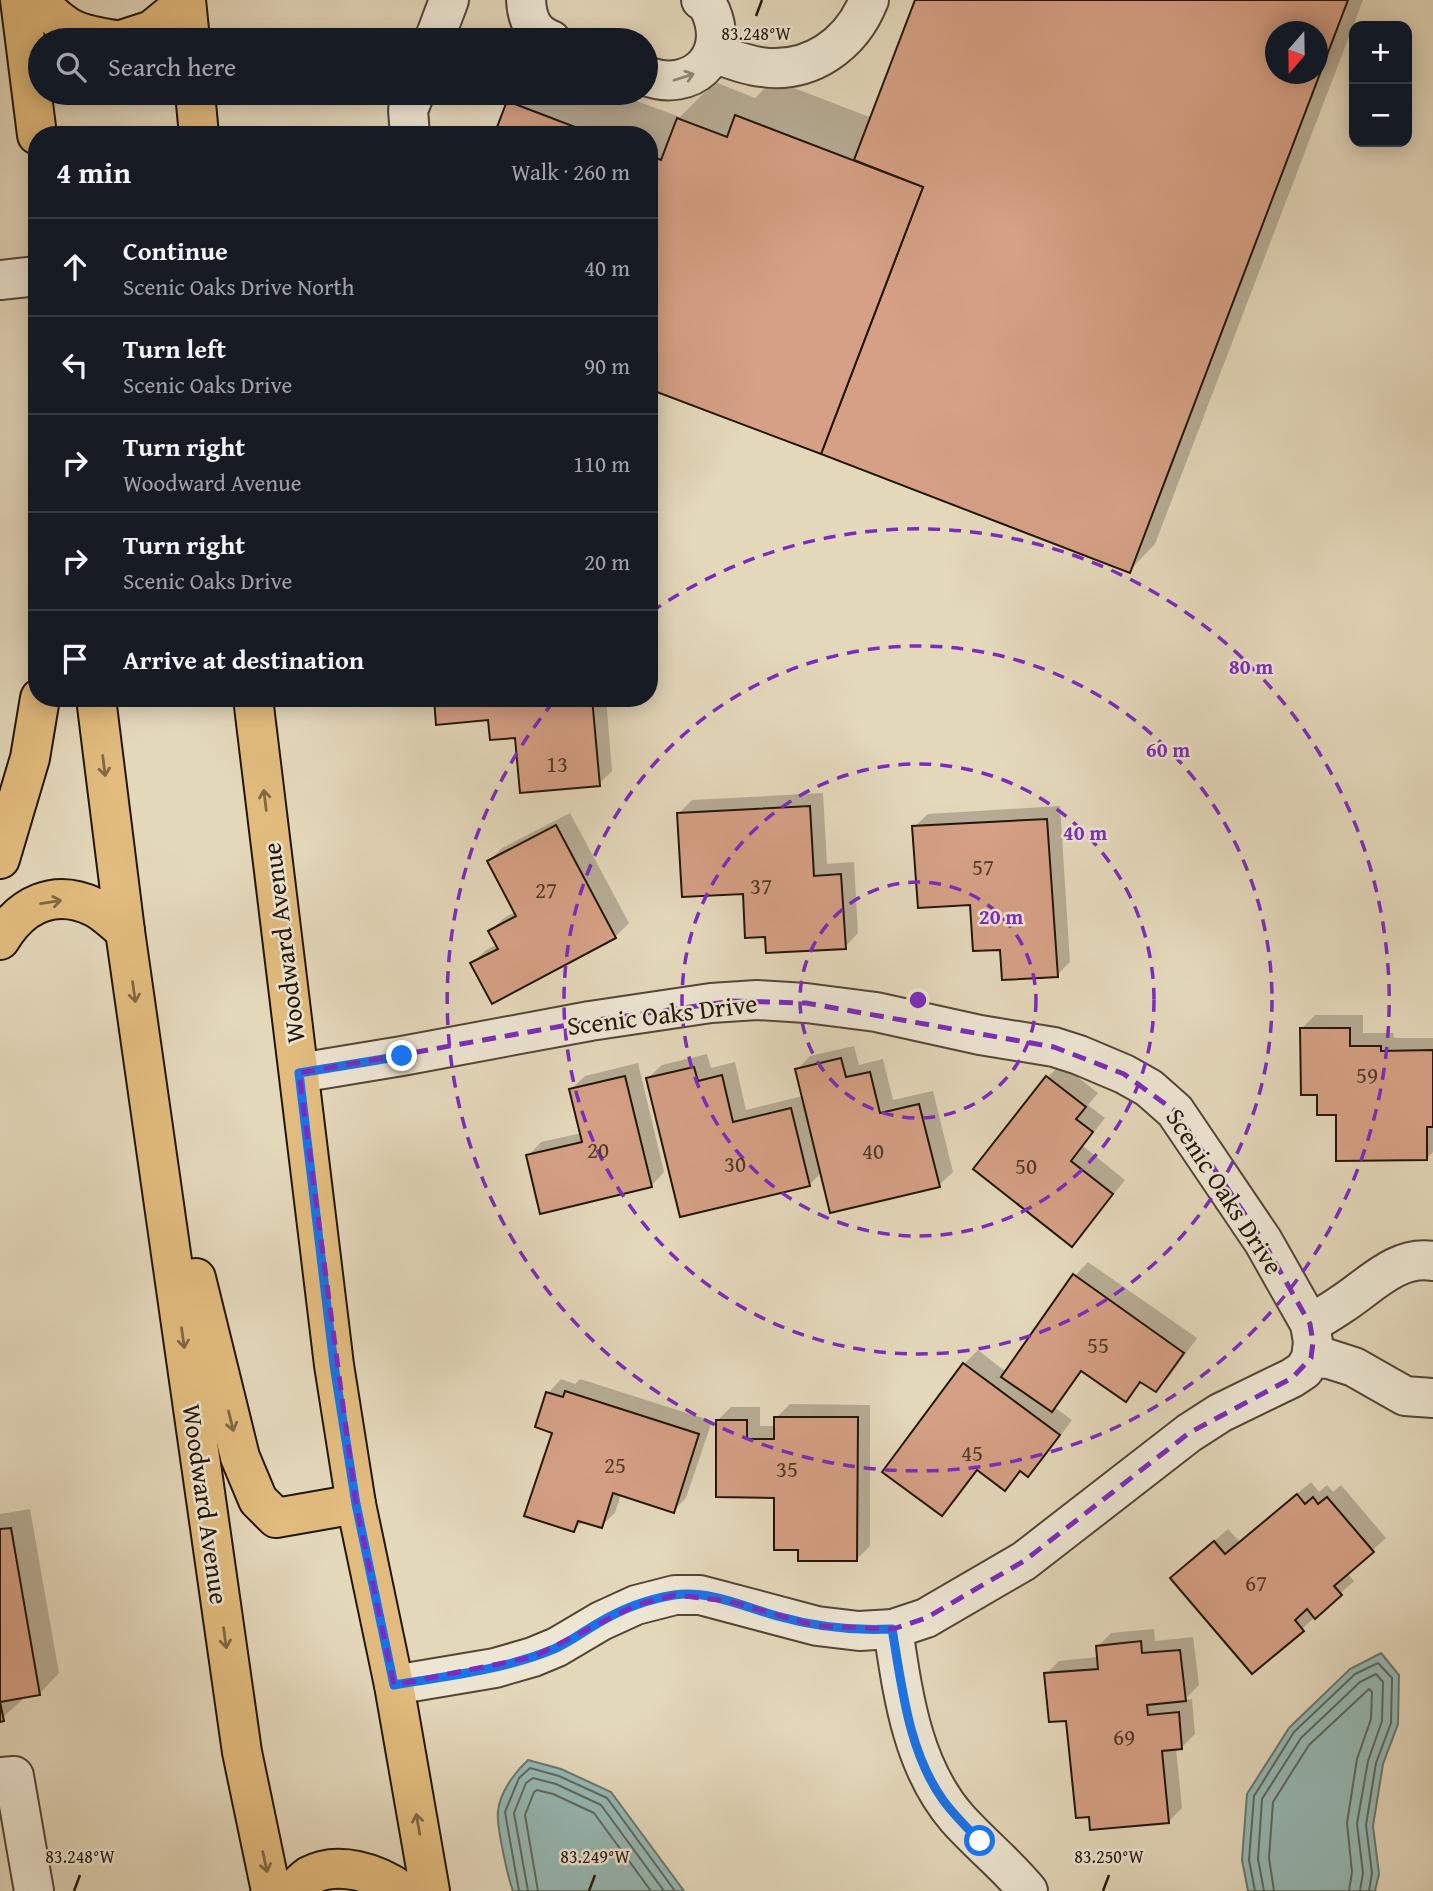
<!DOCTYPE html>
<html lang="en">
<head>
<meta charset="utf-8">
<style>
	:root { --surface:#171b24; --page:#242831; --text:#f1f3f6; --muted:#9ea1a6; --line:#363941 }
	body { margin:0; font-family:"Gentium Book Plus",serif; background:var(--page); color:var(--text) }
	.controls { position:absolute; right:21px; top:21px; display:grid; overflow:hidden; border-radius:14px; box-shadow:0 4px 18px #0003 }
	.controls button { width:63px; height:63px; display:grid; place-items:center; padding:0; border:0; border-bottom:2px solid var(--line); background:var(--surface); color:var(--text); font:35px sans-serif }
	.compass { position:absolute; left:1265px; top:21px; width:63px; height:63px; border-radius:50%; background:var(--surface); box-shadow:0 4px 18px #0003; rotate:200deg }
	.stop { position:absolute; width:21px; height:21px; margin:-16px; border:5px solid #1a73e8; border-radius:50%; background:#fff }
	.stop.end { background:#1a73e8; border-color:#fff; box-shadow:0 2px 7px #0008 }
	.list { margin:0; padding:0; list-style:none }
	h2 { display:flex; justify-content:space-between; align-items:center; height:91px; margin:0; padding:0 28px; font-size:30px }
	h2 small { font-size:23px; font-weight:400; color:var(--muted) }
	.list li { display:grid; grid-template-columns:46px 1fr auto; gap:21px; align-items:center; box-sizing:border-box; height:98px; padding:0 28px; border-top:2px solid var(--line) }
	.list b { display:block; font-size:26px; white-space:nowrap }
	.list p { margin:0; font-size:23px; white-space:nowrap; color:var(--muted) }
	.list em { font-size:23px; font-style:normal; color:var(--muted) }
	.icon { flex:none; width:38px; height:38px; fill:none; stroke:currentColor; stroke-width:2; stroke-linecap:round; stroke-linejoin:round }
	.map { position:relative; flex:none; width:1433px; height:1891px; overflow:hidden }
	.search { position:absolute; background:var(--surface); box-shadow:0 4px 18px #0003; left:28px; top:28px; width:630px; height:77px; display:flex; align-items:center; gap:18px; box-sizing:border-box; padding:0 24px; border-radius:38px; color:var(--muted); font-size:26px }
	.panel { position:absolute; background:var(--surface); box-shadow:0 4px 18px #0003; left:28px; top:126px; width:630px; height:581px; border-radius:28px }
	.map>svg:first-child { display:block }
</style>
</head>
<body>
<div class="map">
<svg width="1433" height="1891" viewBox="0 0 1433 1891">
	<rect width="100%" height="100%" fill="#e4d8bb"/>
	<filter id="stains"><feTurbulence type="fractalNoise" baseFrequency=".00286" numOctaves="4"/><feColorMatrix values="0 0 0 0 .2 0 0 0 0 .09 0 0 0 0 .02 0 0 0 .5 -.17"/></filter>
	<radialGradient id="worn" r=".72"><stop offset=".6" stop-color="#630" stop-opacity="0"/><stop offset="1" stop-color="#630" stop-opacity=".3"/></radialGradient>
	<g fill="#96b9b5" stroke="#687870" stroke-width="2">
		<polygon points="1381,1653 1399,1675 1398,1724 1383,1764 1373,1826 1379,1874 1375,1891 1248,1891 1242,1860 1247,1794 1289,1728 1350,1669"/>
		<path d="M528 1760 561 1769 611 1792 684 1891H513C508 1878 496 1824 498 1811 500 1792 515 1772 528 1760Z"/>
	</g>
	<g fill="#0003" fill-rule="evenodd">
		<path d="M917 0H1363L1155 544 1129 571 649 387V135H496L508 102 517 93H615L680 117 715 82 755 98 773 80 872 118ZM1276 32H1318V74H1276Z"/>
		<polygon points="436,698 606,698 612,771 599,784 490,718"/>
		<polygon points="823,793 827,864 854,862 858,933 845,947 766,935 744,892 678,814 692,800"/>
		<polygon points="1060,806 1070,962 1057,975 1002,948 972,903 914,827 928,814"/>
		<polygon points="570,813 629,923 615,937 472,963 486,950 498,944 490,931 504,918 515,912 489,861 502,848"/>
		<polygon points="1315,1015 1363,1015 1363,1033 1393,1033 1394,1038 1433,1038 1433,1152 1427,1158 1338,1113 1319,1093 1302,1028"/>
		<polygon points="854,1046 859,1065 883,1059 893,1100 933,1091 953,1172 939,1185 822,1172 809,1185 648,1078 662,1065 707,1054 711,1068 735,1062 746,1110 803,1096 797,1070 810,1056"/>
		<polygon points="638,1063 664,1172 651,1186 528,1156 541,1142 582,1133 571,1089 585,1076"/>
		<polygon points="1061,1064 1098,1093 1088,1105 1105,1118 1083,1146 1125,1180 1072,1245 975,1169 1048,1077"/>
		<polygon points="1088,1262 1197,1338 1169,1377 1156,1390 1143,1381 1126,1400 1083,1370 1054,1407 1072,1420 1041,1462 1028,1475 1022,1470 1005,1488 979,1469 955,1501 941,1514 884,1472 964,1364 978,1350 1006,1372 1075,1276"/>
		<polygon points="561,1379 575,1384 580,1379 712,1421 686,1498 673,1511 621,1494 615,1513 601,1526 583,1521 574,1530 548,1393"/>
		<polygon points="790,1404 870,1405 870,1546 857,1559 800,1548 776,1496 718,1420 731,1407 760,1407 760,1426 776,1426 776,1418"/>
		<polygon points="1311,1482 1319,1492 1327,1485 1333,1492 1341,1485 1386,1538 1347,1573 1354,1581 1302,1629 1172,1578 1228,1529 1240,1542"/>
		<polygon points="30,1509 59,1673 39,1694 22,1697 23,1699 0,1720 0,1514"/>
		<polygon points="1154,1629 1155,1641 1193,1637 1199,1685 1184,1700 1192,1699 1195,1734 1181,1748 1176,1748 1182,1808 1169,1821 1068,1719 1046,1674 1059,1661 1098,1657 1097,1647 1111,1633"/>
	</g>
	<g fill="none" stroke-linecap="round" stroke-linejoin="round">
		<g stroke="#5c685f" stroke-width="2">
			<polyline points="519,1891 505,1812 519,1778 530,1768 559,1776 607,1798 675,1891"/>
			<polyline points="528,1891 514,1813 526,1783 533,1778 556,1784 601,1805 664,1891"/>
			<polyline points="538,1891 525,1815 534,1792 537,1790 553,1794 594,1813 651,1891"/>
			<polyline points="1255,1891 1249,1860 1254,1796 1294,1732 1355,1674 1378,1663 1392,1678 1391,1723 1376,1763 1366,1825 1372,1873 1369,1891"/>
			<polyline points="1264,1891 1258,1859 1262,1799 1301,1738 1360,1682 1376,1674 1383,1682 1382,1721 1368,1761 1357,1824 1363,1873 1360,1891"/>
			<polyline points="1274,1891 1269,1858 1273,1802 1309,1745 1369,1689 1372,1692 1371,1719 1357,1759 1347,1823 1352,1872 1349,1891"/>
		</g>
	</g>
	<g fill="#d5a085" stroke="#231609" stroke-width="2" fill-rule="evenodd">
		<path d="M915 0H1348L1130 573 821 454 923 187 854 160ZM1276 32H1318V74H1276Z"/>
		<polygon points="507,101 596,135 494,135"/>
		<polygon points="735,115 923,187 821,454 649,389 649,155 661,160 677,118 727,137"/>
		<polygon points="434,698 592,698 600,786 520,793 515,738 490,740 488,720 436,725"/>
		<polygon points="810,806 814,876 841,874 846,949 766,953 765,937 745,938 743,894 682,897 677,813"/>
		<polygon points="1047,819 1058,977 1002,980 1000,950 973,951 970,905 918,908 912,826"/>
		<polygon points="556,825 616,938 492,1004 470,963 498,949 488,931 516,916 487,861"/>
		<polygon points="1300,1028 1350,1028 1350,1046 1381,1046 1381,1051 1433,1050 1433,1127 1427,1127 1427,1160 1336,1161 1336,1115 1317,1115 1317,1095 1301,1095"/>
		<polygon points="841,1058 846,1077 870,1072 880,1113 919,1104 940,1187 830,1213 795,1069"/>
		<polygon points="694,1067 698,1081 722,1075 733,1122 791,1108 810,1186 680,1217 646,1078"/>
		<polygon points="625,1076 652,1187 540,1214 526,1155 582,1142 569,1089"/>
		<polygon points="1046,1076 1086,1107 1076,1119 1093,1132 1071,1161 1113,1194 1072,1247 973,1169"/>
		<polygon points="1073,1274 1184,1353 1156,1392 1140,1382 1126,1402 1081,1371 1052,1412 1001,1377"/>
		<polygon points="963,1363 1060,1435 1028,1477 1020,1471 1005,1491 977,1470 942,1516 882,1472"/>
		<polygon points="565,1391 699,1434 674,1513 613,1493 602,1528 578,1521 574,1532 524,1516 552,1433 535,1427 546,1392 563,1397"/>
		<polygon points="774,1417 858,1417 857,1561 798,1561 798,1550 774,1550 774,1498 716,1497 716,1420 747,1420 747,1439 774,1439"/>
		<polygon points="1297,1494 1305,1504 1313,1497 1318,1504 1327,1497 1374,1552 1334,1586 1342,1595 1315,1619 1307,1609 1295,1620 1304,1631 1252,1674 1170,1578 1214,1541 1225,1554"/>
		<polygon points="11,1528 40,1695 0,1702 4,1721 0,1722 0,1529"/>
		<polygon points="1141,1641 1142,1653 1180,1650 1186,1701 1147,1705 1148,1715 1179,1712 1182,1749 1162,1751 1169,1823 1090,1830 1089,1817 1076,1818 1066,1721 1049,1722 1044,1673 1098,1669 1096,1646"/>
	</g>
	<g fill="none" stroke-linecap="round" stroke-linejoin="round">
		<defs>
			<g id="minor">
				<path d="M526 0C527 18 532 33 551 40"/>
				<polyline points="434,40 449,0"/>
				<path d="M713 53C728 58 745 65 761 67 810 74 851 45 869 0"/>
				<path d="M646 76C691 93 730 58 711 12 708 6 707 3 701 0"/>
				<polyline points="410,135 408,110 415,93"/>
				<polyline points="0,280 37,276"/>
				<polyline points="299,1073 402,1056 590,1021 711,1003 757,1000 806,1003 876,1012 980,1035 1054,1047 1079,1055 1124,1074 1149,1088 1175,1111 1263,1241 1310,1324 1313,1342 1311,1358 1304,1370 1292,1378 1220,1413 1189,1433 1024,1561 926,1618 893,1629 859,1631 817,1626 700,1595 675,1595 636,1605 601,1621 557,1647 533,1657 495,1668 394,1685"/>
				<path d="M1310 1324C1320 1318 1332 1311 1342 1304 1370 1286 1397 1255 1433 1261"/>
				<polyline points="1311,1358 1329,1359 1354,1367 1405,1396 1433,1398"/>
				<path d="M893 1629C903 1695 912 1766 957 1818 980 1844 1007 1865 1028 1891"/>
				<polyline points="0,1777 14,1776 34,1891"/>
			</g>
			<g id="major">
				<polyline points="20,0 37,135"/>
				<path d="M37 0C66 30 75 34 116 40"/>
				<polyline points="186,0 190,40"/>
				<polyline points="121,40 152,30 186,2"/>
				<polyline points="195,93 199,135"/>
				<polyline points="96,698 125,931 242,1752 271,1891"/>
				<polyline points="253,698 334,1365 356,1504 394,1685 430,1891"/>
				<polyline points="0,859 30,758 40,698"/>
				<path d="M0 940C21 905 54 888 94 907 105 912 115 923 125 931"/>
				<polyline points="196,1278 240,1457 258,1500 276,1518 356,1504"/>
				<path d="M293 1891C298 1886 303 1880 309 1876 338 1860 377 1873 402 1891"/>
			</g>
		</defs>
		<use href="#minor" stroke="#534636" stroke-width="42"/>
		<use href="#major" stroke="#231609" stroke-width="42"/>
		<use href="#minor" stroke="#ede6d3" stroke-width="38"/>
		<use href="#major" stroke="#e2bc7e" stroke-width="38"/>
	</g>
	<defs><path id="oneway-shaft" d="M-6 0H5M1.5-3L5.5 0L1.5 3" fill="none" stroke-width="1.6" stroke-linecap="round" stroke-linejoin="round" transform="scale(1.75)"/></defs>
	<use stroke="#928878" href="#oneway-shaft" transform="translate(684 77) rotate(-18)"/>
	<g stroke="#826944">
		<use href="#oneway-shaft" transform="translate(104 766) rotate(83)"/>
		<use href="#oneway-shaft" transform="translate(265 800) rotate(-97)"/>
		<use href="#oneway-shaft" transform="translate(51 902) rotate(-9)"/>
		<use href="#oneway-shaft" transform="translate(134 992) rotate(82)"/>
		<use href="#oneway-shaft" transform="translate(183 1338) rotate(82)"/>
		<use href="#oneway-shaft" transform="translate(231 1421) rotate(76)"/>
		<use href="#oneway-shaft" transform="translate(225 1638) rotate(82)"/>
		<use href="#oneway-shaft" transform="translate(418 1824) rotate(-100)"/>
		<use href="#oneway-shaft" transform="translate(265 1862) rotate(78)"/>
	</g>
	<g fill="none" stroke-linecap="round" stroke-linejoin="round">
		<path stroke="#1a73e8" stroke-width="9" d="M402 1056 299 1073 334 1365 356 1504 394 1685C448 1676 503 1670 554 1649 570 1642 584 1631 600 1622 622 1609 649 1599 674 1595 709 1590 745 1607 777 1616 816 1627 853 1631 892 1629 902 1686 908 1751 943 1800 954 1815 967 1828 980 1841"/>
	</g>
	<path fill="none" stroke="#7b2cbf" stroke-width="5" stroke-dasharray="14 9" stroke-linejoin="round" d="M733 1001 806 1003 1054 1047 1124 1074 1175 1111 1263 1241 1310 1324 1313 1342 1311 1358 1292 1378 1189 1433 1024 1561 926 1618 893 1629 817 1626 728 1601 675 1595 636 1605 533 1657 394 1685 356 1504 299 1073 590 1021Z"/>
	<path fill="none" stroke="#231609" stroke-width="2.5" d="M756 16 762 0M74 1891 80 1875M589 1891 595 1875M1103 1891 1109 1875"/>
	<g fill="none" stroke="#7b2cbf" stroke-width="3.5" stroke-dasharray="12 9">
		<circle cx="918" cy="1000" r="118"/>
		<circle cx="918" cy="1000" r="236"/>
		<circle cx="918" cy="1000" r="354"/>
		<path d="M651 612A471 471 0 1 1 555 700"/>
	</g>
	<g text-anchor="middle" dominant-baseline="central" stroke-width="5" stroke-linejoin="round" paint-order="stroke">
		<g font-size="23" fill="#503828">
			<text x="557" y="763">13</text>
			<text x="983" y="866">57</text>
			<text x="761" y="885">37</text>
			<text x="546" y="889">27</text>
			<text x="1367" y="1074">59</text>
			<text x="598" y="1149">20</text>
			<text x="873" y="1150">40</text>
			<text x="735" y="1163">30</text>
			<text x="1026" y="1165">50</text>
			<text x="1098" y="1344">55</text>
			<text x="972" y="1452">45</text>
			<text x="615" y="1464">25</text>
			<text x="787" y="1468">35</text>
			<text x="1256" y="1582">67</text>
			<text x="1124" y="1736">69</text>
		</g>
		<g font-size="26" fill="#231609" stroke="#ede6d3">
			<text transform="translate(283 943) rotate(-97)">Woodward Avenue</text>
			<text transform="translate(662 1014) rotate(-7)">Scenic Oaks Drive</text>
			<text transform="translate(1225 1191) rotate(57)">Scenic Oaks Drive</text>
			<text transform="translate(206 1504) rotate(82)">Woodward Avenue</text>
		</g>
	</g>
	<g font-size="18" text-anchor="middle" fill="#231609" stroke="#ede6d3" stroke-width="5" stroke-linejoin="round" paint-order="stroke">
		<text x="756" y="40">83.248°W</text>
		<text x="80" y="1863">83.248°W</text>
		<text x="595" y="1863">83.249°W</text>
		<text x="1109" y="1863">83.250°W</text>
	</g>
	<circle cx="918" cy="1000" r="10" fill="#7b2cbf" stroke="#ede6d3" stroke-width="3.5"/>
	<g font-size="21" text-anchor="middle" font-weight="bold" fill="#7b2cbf" stroke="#ede6d3" stroke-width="5" stroke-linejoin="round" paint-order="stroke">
		<text x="1251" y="674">80 m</text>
		<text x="1168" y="757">60 m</text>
		<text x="1085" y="840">40 m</text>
		<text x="1001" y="924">20 m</text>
	</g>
	<rect width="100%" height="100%" filter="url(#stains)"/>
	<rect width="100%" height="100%" fill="url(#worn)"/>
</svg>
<div class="controls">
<button>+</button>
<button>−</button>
</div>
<svg class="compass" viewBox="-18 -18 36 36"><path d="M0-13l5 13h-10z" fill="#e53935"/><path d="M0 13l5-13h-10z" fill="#9ea1a6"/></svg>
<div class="stop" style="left:980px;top:1841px"></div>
<div class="stop end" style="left:402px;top:1056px"></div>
<div class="search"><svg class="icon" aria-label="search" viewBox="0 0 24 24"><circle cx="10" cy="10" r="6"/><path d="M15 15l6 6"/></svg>Search here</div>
<section class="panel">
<h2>4 min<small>Walk · 260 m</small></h2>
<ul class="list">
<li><svg class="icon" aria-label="ahead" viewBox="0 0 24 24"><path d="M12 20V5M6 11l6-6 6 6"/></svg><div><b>Continue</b><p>Scenic Oaks Drive North</p></div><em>40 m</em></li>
<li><svg class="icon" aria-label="left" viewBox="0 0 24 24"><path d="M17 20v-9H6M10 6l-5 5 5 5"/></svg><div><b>Turn left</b><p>Scenic Oaks Drive</p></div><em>90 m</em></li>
<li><svg class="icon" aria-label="right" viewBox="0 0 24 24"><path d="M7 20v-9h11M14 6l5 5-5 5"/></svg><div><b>Turn right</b><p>Woodward Avenue</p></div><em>110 m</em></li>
<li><svg class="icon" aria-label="right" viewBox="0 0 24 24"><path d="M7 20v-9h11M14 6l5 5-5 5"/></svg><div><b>Turn right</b><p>Scenic Oaks Drive</p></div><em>20 m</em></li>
<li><svg class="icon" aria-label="arrive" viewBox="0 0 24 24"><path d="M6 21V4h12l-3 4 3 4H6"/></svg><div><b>Arrive at destination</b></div></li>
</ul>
</section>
</div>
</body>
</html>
